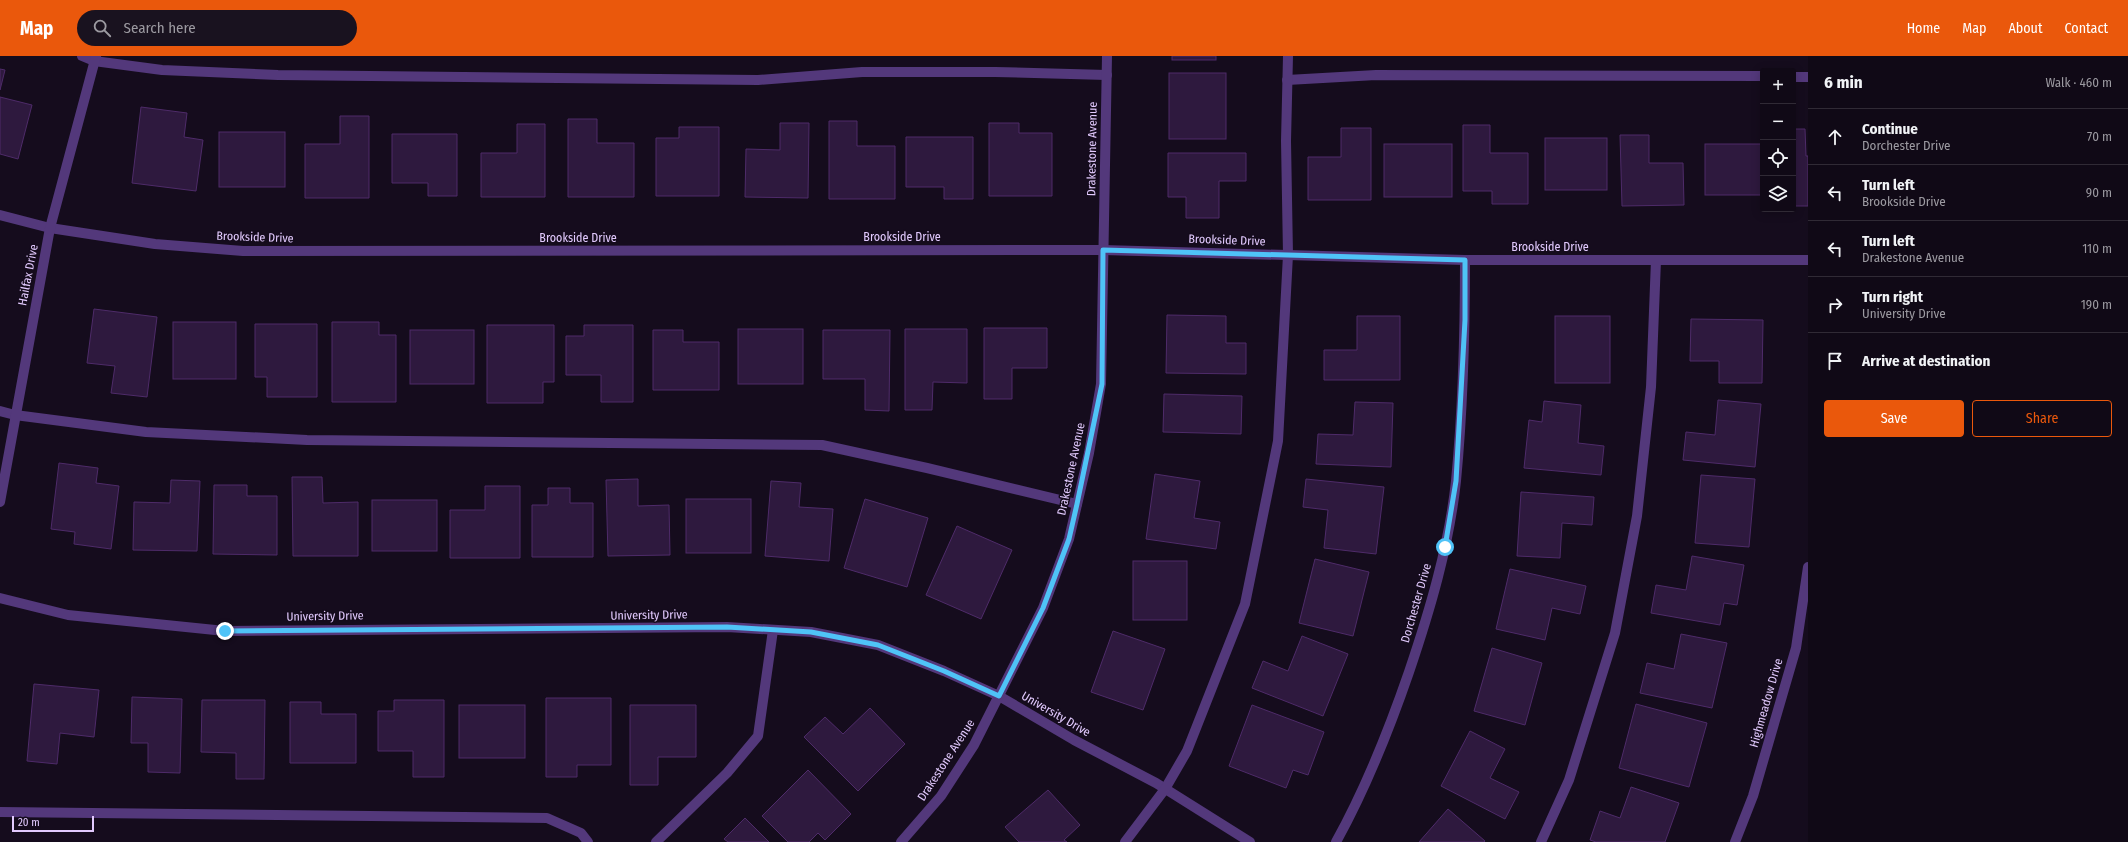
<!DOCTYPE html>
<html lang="en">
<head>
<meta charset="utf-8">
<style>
	:root { --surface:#100916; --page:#19121f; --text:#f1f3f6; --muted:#9c9aa1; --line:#302a35; --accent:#ea580c }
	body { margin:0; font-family:"Fira Sans Condensed",sans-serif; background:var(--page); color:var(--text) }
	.controls { position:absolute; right:12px; top:12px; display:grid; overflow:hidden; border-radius:4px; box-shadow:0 2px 10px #0003 }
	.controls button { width:36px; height:36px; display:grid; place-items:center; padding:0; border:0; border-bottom:1px solid var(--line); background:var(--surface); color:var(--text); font:20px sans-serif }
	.scale { position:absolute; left:12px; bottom:10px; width:82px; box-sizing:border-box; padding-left:4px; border:2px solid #e2cafe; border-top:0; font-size:11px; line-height:14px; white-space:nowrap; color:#e2cafe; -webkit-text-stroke:3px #150c1d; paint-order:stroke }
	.stop { position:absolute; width:12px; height:12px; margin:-9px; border:3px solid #4fc3f7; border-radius:50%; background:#fff }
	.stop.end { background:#4fc3f7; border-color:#fff; box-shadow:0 1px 4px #0008 }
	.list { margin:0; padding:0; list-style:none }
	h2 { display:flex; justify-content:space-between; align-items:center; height:52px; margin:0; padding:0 16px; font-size:17px }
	h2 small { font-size:13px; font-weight:400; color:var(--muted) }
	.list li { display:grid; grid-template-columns:26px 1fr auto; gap:12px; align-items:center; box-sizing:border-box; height:56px; padding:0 16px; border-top:1px solid var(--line) }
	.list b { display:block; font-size:15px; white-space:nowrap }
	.list p { margin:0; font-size:13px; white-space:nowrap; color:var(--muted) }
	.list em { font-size:13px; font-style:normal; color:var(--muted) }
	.actions { display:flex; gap:8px; padding:12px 16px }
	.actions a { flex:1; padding:9px 0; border:1px solid var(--accent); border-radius:4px; text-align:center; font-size:14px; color:var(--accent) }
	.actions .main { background:var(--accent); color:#fff }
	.icon { flex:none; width:22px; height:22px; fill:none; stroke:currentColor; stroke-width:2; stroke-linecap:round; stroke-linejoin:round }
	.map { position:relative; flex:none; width:1808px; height:786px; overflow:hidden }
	header { display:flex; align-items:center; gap:24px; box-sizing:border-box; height:56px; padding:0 20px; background:var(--accent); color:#fff }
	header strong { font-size:19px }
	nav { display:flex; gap:22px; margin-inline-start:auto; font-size:14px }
	.search { width:280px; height:36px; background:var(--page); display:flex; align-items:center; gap:10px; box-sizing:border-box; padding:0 14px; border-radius:22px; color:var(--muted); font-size:15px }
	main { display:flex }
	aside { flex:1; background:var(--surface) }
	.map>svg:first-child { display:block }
</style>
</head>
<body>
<header>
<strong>Map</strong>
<div class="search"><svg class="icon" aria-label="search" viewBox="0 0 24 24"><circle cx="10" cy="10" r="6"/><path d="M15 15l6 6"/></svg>Search here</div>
<nav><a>Home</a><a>Map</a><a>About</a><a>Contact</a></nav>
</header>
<main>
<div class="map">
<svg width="1808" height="786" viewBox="0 0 1808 786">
	<rect width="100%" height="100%" fill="#150c1d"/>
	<g fill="#2e193e" stroke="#4e2b69">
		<rect x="1172" y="0" width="44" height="4"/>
		<polygon points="0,13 5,14 0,34"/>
		<rect x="1169" y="17" width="57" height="66"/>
		<polygon points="0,41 32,49 18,103 0,98"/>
		<polygon points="141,51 187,57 184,81 203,84 196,135 132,127"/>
		<polygon points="340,60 369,60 369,142 305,142 305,88 340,88"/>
		<polygon points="568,63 597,63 597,87 634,87 634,141 568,141"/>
		<polygon points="829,65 857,65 857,90 895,90 895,143 829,143"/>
		<polygon points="780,67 809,67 808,142 745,141 746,93 780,94"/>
		<polygon points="989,67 1019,67 1019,77 1052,77 1052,140 989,140"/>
		<polygon points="517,68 545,68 545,141 481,141 481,97 517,97"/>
		<polygon points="1463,69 1490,69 1490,97 1528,97 1528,148 1492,148 1492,135 1463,135"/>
		<polygon points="679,71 719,71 719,140 656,140 656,82 679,82"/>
		<polygon points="1341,72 1371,72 1371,144 1308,144 1308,101 1341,101"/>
		<polygon points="1793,73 1805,73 1806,100 1808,100 1808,150 1793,150"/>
		<rect x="219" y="76" width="66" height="55"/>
		<polygon points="392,78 457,78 457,140 428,140 428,127 392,127"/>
		<polygon points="1620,79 1649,79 1649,107 1683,107 1684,149 1622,150"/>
		<polygon points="906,81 973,81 973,143 944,143 944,131 906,131"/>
		<rect x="1545" y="82" width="62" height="52"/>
		<rect x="1384" y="88" width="68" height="53"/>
		<rect x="1705" y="88" width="58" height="51"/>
		<polygon points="1168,97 1246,97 1246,125 1219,125 1219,162 1186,162 1186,141 1168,141"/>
		<polygon points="94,253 157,261 147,341 111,337 115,310 87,307"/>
		<polygon points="1167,259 1226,260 1226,287 1246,287 1246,318 1166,317"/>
		<polygon points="1357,260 1400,260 1400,324 1324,324 1324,294 1357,294"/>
		<rect x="1555" y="260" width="55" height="67"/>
		<polygon points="1691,263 1763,264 1762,327 1719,327 1719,305 1690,305"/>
		<rect x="173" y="266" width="63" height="57"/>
		<polygon points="332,266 379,266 379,279 396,279 396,346 332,346"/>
		<polygon points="255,268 317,268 317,341 267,341 267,321 255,321"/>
		<polygon points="487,269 554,269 554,326 543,326 543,347 487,347"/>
		<polygon points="584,269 633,269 633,346 601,346 601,319 566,319 566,280 584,280"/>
		<polygon points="984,272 1047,272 1047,312 1012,312 1012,343 984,343"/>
		<rect x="738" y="273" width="65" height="55"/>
		<polygon points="905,273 967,273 967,327 933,326 932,354 905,354"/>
		<rect x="410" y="274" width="64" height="54"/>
		<polygon points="653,274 683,274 683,286 719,286 719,334 653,334"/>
		<polygon points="823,274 890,274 889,355 865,354 865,323 823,323"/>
		<polygon points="1164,338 1242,340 1241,378 1163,376"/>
		<polygon points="1718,344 1761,348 1755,411 1683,404 1686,376 1715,379"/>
		<polygon points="1544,345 1581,349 1578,387 1604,390 1601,419 1524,412 1529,364 1542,366"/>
		<polygon points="1355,346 1393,347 1391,411 1316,408 1318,378 1353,379"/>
		<polygon points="59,407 98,412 96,427 119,430 111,493 74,488 75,476 51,473"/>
		<polygon points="1155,418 1200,425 1194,462 1220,466 1216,493 1146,483"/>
		<polygon points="1701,419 1755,423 1749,491 1695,487"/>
		<polygon points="292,421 322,421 323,447 358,446 358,500 293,500"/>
		<polygon points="638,423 638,450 669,449 670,499 608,500 606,424"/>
		<polygon points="1306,423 1384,431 1376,498 1324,492 1328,454 1303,451"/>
		<polygon points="171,424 200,425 197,495 133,494 134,446 170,447"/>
		<polygon points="771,425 801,427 799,451 833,453 829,505 765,500"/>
		<polygon points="214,429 247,429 247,440 277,440 277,499 213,498"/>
		<polygon points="485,430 520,430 520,502 450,502 450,454 485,454"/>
		<polygon points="548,432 570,432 570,447 593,447 593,501 532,501 532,449 548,449"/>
		<polygon points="1521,436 1594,441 1592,469 1562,467 1560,502 1517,500"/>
		<rect x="686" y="443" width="65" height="54"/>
		<polygon points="865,443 928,462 907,531 844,512"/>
		<rect x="372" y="444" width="65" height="51"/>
		<polygon points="957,470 1012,494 981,563 926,539"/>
		<polygon points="1692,500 1744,509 1737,549 1724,547 1720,569 1651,557 1656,529 1686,534"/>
		<polygon points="1315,503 1369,516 1353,580 1299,567"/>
		<rect x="1133" y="505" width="54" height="59"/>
		<polygon points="1510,513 1586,530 1580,558 1552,552 1545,584 1496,573"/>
		<polygon points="1113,575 1165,593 1143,654 1091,636"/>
		<polygon points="1681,578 1727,587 1712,652 1640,637 1647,607 1674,613"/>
		<polygon points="1302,580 1348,598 1323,660 1252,632 1263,605 1288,615"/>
		<polygon points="1492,592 1542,607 1525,669 1474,655"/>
		<polygon points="34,628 99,634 94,681 60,677 57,708 27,705"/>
		<polygon points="132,641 182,643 180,717 148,716 148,687 131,687"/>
		<polygon points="546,642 611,642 611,709 577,709 577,721 546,721"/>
		<polygon points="202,644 265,644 264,723 236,723 236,697 201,696"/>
		<polygon points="394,644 444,644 444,721 413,721 413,695 378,695 378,655 394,655"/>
		<polygon points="290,646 321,646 321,658 356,658 356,707 290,707"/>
		<polygon points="1636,648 1707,667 1689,731 1619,712"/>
		<rect x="459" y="649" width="66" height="53"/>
		<polygon points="630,649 696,649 696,701 658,701 658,729 630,729"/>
		<polygon points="1252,649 1324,676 1308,719 1293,714 1286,732 1229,710"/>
		<polygon points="870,652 905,688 858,735 804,681 825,661 843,678"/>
		<polygon points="1470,675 1505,693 1490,722 1519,736 1505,763 1441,730"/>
		<polygon points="808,714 851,758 825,784 818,777 809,786 788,786 762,760"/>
		<polygon points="1631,731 1679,747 1665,786 1596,786 1590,784 1600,755 1620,762"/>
		<polygon points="1048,734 1080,769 1064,784 1067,786 1019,786 1005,771"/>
		<polygon points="1448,753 1485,785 1484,786 1419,786"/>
		<polygon points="745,762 769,786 728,786 724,783"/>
	</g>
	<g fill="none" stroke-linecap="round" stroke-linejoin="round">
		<g stroke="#53387b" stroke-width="10">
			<polyline points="94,5 162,14 278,19 758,24 862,16 995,16 1107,19"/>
			<polyline points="1793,21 1808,21"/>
			<polyline points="1287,24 1376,19 1763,20"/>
			<polyline points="1288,199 1286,85 1288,0"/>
			<polyline points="0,355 15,359"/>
			<polyline points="1541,786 1569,724 1615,577 1637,460 1651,331 1656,204"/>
		</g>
		<g stroke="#53387b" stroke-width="10">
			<polyline points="82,0 94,5"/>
			<polyline points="0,159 50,172 155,188 243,195 1103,194 1465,204 1808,204"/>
			<polyline points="15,359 146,376 307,384 822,389 927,412 1077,448"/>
			<polyline points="0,446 50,172 96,0"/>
			<polyline points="0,542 68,559 225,575 727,571 811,576 878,589 944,615 999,640 1074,684 1156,727 1250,786"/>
			<polyline points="0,756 547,762 581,777 588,786"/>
			<polyline points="656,786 727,717 758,680 773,574"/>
			<polyline points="901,786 941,740 974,689 1043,552 1069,483 1089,397 1101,328 1107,0"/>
			<polyline points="1125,786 1165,733 1187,695 1245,548 1278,385 1288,199"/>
			<path d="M1336 786C1366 732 1389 674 1409 616 1430 554 1449 490 1456 425 1463 352 1465 277 1465 204"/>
			<polyline points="1735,786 1753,740 1796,592 1808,511"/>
		</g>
	</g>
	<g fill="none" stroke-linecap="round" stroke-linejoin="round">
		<polyline stroke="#4fc3f7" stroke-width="5" points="225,575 727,571 811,576 878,589 944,615 999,640 1043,552 1069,483 1077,448 1102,328 1103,194 1465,204 1465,264 1456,425 1445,491"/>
	</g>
	<g text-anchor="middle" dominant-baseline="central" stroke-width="3" stroke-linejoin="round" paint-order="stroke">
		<g font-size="12" fill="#e2cafe" stroke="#150c1d">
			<text transform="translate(1092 93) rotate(-89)">Drakestone Avenue</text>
			<text transform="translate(255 181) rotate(2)">Brookside Drive</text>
			<text x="902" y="181">Brookside Drive</text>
			<text x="578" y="182">Brookside Drive</text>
			<text transform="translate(1227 184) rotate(2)">Brookside Drive</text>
			<text x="1550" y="191">Brookside Drive</text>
			<text transform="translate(28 219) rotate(-79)">Hailfax Drive</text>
			<text transform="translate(1071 413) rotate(-78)">Drakestone Avenue</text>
			<text transform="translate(1416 547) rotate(-74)">Dorchester Drive</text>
			<text transform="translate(649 559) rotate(-1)">University Drive</text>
			<text transform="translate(325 560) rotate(-1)">University Drive</text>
			<text transform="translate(1766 647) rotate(-74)">Highmeadow Drive</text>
			<text transform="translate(1056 658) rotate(30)">University Drive</text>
			<text transform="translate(946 704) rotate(-57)">Drakestone Avenue</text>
		</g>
	</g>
</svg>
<div class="controls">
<button>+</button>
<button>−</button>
<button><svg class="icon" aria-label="locate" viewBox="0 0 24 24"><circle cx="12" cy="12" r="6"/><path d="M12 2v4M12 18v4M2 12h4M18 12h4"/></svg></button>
<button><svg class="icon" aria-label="layers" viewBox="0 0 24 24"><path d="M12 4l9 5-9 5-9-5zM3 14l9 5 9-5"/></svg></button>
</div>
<div class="scale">20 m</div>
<div class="stop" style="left:1445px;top:491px"></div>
<div class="stop end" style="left:225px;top:575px"></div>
</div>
<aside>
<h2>6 min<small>Walk · 460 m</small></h2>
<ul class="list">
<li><svg class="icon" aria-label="ahead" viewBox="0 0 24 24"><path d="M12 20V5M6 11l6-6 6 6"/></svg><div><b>Continue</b><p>Dorchester Drive</p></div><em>70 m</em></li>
<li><svg class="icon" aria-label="left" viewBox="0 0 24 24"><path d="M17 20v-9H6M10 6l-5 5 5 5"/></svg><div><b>Turn left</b><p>Brookside Drive</p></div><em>90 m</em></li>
<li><svg class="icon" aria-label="left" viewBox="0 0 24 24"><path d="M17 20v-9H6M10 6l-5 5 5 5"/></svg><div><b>Turn left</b><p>Drakestone Avenue</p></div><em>110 m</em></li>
<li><svg class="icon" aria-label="right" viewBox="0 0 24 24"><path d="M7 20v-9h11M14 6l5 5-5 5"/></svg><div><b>Turn right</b><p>University Drive</p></div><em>190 m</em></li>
<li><svg class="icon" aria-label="arrive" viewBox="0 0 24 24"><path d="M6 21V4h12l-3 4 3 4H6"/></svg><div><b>Arrive at destination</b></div></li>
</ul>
<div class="actions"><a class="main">Save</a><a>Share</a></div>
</aside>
</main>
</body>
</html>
